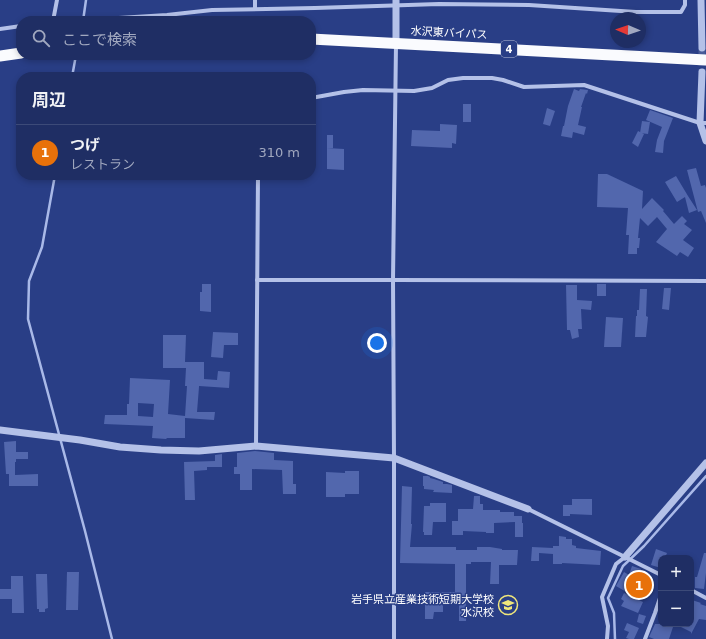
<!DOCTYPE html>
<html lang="ja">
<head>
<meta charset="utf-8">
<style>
	:root { --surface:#1f2e64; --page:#27366a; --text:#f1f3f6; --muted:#a1a8bf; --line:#3c4a78; --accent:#e797bd }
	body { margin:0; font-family:"DejaVu Sans","Noto Sans JP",sans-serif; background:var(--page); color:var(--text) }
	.controls { position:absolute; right:12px; bottom:12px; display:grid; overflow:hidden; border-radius:8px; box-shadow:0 2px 6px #0003 }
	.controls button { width:36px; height:36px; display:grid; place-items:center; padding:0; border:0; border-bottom:1px solid var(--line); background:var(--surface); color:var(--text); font:20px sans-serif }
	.compass { position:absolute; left:610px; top:12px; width:36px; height:36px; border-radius:50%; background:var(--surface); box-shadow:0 2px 6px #0003; rotate:272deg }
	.you { position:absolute; left:377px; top:343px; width:14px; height:14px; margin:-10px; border:3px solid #fff; border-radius:50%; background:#1a73e8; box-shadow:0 0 0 6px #1a73e833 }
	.badge { display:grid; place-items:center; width:26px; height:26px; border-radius:50%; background:var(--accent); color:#fff; font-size:13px; font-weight:700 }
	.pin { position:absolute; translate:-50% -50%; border:2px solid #fff; box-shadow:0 1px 4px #0006 }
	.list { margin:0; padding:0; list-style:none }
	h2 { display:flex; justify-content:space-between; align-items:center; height:52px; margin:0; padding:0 16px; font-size:17px }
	h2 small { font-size:13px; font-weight:400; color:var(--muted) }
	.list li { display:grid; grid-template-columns:26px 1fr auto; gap:12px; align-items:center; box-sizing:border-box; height:56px; padding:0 16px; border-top:1px solid var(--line) }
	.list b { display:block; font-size:15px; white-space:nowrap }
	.list p { margin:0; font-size:13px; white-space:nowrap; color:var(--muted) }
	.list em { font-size:13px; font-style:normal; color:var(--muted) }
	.icon { flex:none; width:22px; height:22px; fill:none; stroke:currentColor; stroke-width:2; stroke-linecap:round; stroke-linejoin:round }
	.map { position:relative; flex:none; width:706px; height:639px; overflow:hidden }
	.search { position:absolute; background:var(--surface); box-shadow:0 2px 6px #0003; left:16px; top:16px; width:300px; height:44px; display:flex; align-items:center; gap:10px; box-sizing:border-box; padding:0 14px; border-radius:16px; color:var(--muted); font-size:15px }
	.panel { position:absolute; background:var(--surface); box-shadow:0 2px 6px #0003; left:16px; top:72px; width:300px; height:108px; border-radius:16px }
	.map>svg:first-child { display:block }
</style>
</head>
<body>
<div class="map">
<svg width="706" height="639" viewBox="0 0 706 639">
	<rect width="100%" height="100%" fill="#293e86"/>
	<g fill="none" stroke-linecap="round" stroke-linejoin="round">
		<g stroke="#a9b9e8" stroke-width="2.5">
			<polyline points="83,21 86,0"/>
			<polyline points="72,77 76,55"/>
			<polyline points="55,175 42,247 29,281 28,319 85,531 112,639"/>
			<polyline points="615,639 614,613 608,598 623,566 644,546 706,476"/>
		</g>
	</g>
	<g fill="#5267ad" fill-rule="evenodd">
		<polygon points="574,89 579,91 580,89 588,90 587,94 586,93 581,107 582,107 578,125 586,127 584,135 573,132 572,138 561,136 563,126 564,126 568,106"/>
		<rect x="463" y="104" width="8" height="18"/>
		<polygon points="547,108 555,111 550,126 543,124"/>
		<polygon points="650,110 673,118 664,141 663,153 655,152 657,140 662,127 646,120"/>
		<polygon points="642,121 650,122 648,134 640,133"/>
		<polygon points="440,124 457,125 456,144 452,143 452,148 411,146 412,130 440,131"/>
		<polygon points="638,131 644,134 638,147 632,143"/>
		<rect x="327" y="135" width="6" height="13"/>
		<polygon points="327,148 344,149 344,170 327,169"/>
		<polygon points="696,168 701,186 705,185 706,188 706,223 701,211 698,212 687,170"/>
		<polygon points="598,174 607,174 643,191 642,209 652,198 664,210 663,211 674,224 682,216 687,221 684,224 692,230 683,240 694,248 688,257 680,252 677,256 656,242 667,229 657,217 648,226 640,218 638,238 640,238 639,248 637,248 637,254 628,254 629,235 626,235 628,208 597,207"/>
		<polygon points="676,176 688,196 697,210 689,213 685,197 677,202 665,182"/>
		<polygon points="202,284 211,284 211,312 200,311 200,292 202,292"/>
		<rect x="597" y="284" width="9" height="12"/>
		<polygon points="566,285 577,285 577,300 592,301 591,310 581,309 582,329 578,329 579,337 572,339 570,330 567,330"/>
		<polygon points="664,288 671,288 669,310 662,309"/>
		<polygon points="640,289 647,289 646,316 648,317 646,337 635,337 636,316 637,316 637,310 639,310"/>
		<polygon points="606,317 623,318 621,347 604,347"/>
		<polygon points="213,332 238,333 238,345 224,345 223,358 211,357"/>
		<path d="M163 335H186L185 362H204V379L217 380 218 371 230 372 229 388 199 386V387L197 412H215L214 420 185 418V438H167L166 439 152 438 153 426 104 424 105 415H127V404H129L130 378 170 380 168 414 185 416 187 386H185L186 368H163ZM138 403 154 404 153 417 138 416Z"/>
		<polygon points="16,441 16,452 28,452 28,459 16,459 16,462 15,462 15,475 38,474 38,486 9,486 9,474 6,474 4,442"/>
		<polygon points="255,451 274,453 274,460 293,461 293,484 296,484 296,494 283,494 282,470 252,469 252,490 240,490 240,474 234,474 234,467 237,467 237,453"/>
		<polygon points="222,454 222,467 207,467 207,470 194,471 195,500 185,500 184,462 215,461 215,455"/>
		<polygon points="345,471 359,471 359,494 345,494 345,497 326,497 326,472 345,473"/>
		<polygon points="423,476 428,476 430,477 430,478 434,479 443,482 443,484 447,484 452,485 452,493 433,492 434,490 424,489 424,486 423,486"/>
		<polygon points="402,486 412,487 411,524 412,524 410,547 456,547 456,550 477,550 477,547 490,547 502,549 502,550 518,550 517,565 499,565 499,584 490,584 491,562 471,562 471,564 466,564 466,621 459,621 459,603 443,602 443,612 434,612 433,619 425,619 425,592 455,592 455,564 400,563"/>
		<polygon points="474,496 480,496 480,504 483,504 483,510 500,510 500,512 514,512 514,516 522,516 522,523 523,523 523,537 515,537 515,522 494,523 494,533 486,533 486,532 463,531 463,535 452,535 452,521 458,521 458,509 473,509"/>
		<polygon points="572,499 592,499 592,515 570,514 570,516 563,516 563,505 572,505"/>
		<polygon points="430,503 446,503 446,522 433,522 432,535 424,535 424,532 423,532 424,506 430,506"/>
		<polygon points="559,536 566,537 566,539 572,539 572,545 576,546 576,548 601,551 600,565 562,563 562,564 553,564 553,554 539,553 539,561 531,561 532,547 553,548 553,546 559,546"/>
		<polygon points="656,549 667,553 665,558 661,558 661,568 651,565"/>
		<polygon points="704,553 706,553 706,573 704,589 695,588 695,577 697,577"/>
		<polygon points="632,566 641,569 638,578 637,578 628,593 616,586 624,572 629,575"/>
		<polygon points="67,572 79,572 78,610 66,610"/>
		<polygon points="36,574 47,574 48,608 45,609 45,612 39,612 39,609 37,609"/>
		<polygon points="11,576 23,576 24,613 12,613 12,599 0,599 0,589 11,589"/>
		<polygon points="624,593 643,602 638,613 621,606 624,601 621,599"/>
		<polygon points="692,600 701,603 700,604 706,606 706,620 699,619 691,634 691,632 675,624 691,624 691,605"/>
		<polygon points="639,614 646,616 643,624 637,622"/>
		<polygon points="627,623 639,628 634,639 629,639 626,638 629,632 624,630"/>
		<polygon points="655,624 674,624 669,639 654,639 649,637"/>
	</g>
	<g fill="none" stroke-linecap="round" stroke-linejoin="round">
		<polyline stroke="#495b98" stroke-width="7" stroke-dasharray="7 3.5" stroke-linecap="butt" points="702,48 702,72"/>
		<g stroke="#b4c1e8" stroke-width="4">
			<polyline points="255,9 255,0"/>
			<polyline points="53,21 57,0"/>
			<polyline points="70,21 167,15 212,10 315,8 439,4 529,5 636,12 681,12 685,5 685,0"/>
			<polyline points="0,29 21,26"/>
			<polyline points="311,98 344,92 363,90 414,91 432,88 448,80 463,78 492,78 503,80 524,87 584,85 700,123 706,123"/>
			<polyline points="257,280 393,280 706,281"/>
			<polyline points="256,446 258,175"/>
			<polyline points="528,509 625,557 616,564 602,597 608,626 607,639"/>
			<polyline points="625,557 661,575"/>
			<polyline points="691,590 706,598"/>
			<polyline points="394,639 394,458 393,280 396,44"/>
			<polyline points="645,639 655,613 661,595"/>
		</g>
		<g stroke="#b4c1e8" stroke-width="7">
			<polyline points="701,0 702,48"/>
			<polyline points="396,43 396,0"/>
			<polyline points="702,72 700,123 706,141"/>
			<polyline points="0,430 80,440 120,447 161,450 199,451 256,446 394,458 528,509"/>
			<polyline points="625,557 706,463"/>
		</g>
		<g stroke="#fafbfe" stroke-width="11">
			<polyline points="311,39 706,60"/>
			<polyline points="0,56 21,53"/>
		</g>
	</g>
	<defs>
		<symbol id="university-ring" viewBox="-11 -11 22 22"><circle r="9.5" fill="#293e86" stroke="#efe67b" stroke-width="1.5"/><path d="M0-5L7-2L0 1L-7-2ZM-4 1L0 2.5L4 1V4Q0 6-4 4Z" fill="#efe67b"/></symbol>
	</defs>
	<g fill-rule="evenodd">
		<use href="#university-ring" x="497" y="594" width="22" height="22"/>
	</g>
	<g text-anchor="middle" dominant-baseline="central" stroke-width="3" stroke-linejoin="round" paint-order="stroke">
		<rect fill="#293e86" stroke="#bfc5db" stroke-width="1" x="501" y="41" width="16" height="16" rx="3"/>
		<g font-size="10" font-weight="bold" fill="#fff">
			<text x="509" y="49">4</text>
		</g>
		<g font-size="11" fill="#fff" stroke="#293e86">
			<text transform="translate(449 33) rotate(3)">水沢東バイパス</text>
		</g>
		<g font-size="11" fill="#fff" stroke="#293e86" text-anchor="end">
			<text x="494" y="599">岩手県立産業技術短期大学校<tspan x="494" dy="13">水沢校</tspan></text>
		</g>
	</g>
</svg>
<div class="controls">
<button>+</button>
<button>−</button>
</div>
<svg class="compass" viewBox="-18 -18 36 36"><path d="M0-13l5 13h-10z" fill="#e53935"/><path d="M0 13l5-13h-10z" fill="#a1a8bf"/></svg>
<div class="you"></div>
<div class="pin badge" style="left:639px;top:585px;background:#e8710a">1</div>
<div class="search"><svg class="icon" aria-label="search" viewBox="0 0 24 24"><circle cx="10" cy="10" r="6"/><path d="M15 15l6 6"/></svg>ここで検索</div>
<section class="panel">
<h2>周辺<small></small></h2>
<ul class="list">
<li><span class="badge" style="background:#e8710a">1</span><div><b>つげ</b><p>レストラン</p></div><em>310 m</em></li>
</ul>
</section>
</div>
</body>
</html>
